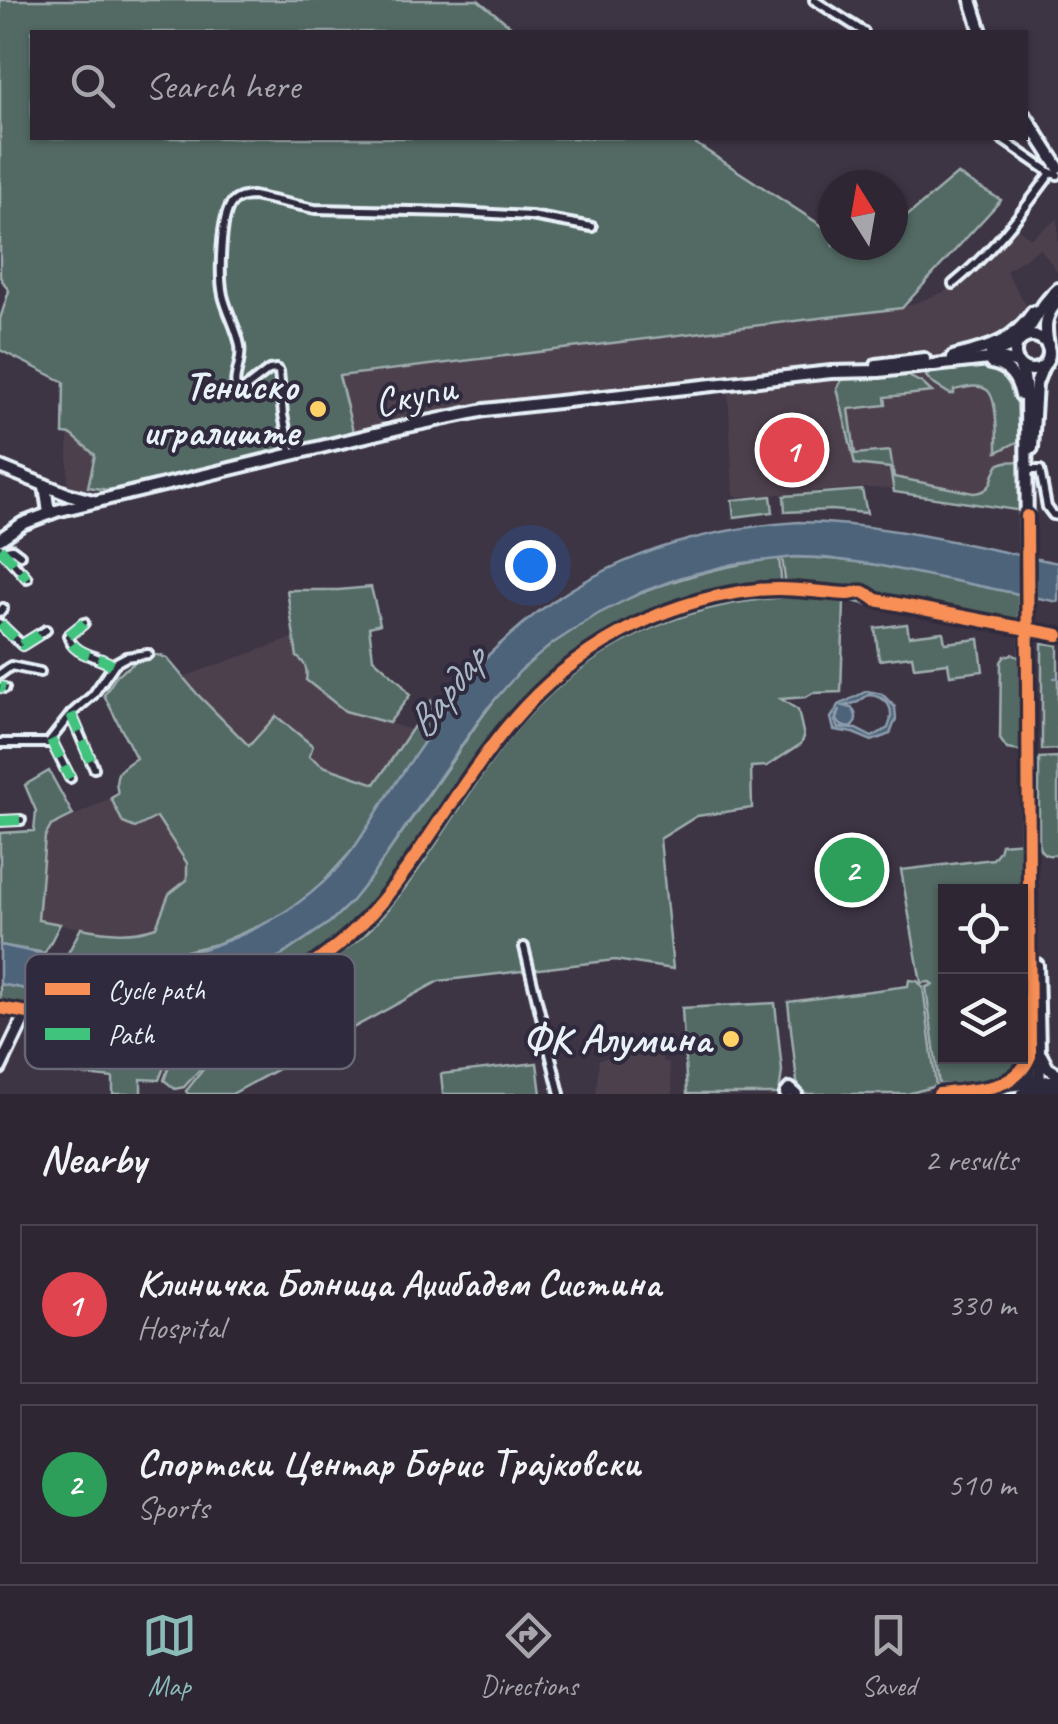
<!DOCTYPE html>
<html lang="en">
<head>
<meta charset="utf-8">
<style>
	:root { --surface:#2e2733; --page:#3a333f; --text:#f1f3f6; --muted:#a7a5ac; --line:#49444e; --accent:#8bbbb9 }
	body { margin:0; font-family:Caveat,sans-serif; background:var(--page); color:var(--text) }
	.controls { position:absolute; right:30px; bottom:30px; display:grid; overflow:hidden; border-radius:0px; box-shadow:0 2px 8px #0004 }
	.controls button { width:90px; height:90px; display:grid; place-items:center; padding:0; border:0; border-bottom:2px solid var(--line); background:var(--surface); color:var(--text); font:50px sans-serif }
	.compass { position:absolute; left:818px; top:170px; width:90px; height:90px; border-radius:50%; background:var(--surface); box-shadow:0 2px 8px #0004; rotate:349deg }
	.you { position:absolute; left:530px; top:565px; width:35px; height:35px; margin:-25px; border:8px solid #fff; border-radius:50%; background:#1a73e8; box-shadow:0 0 0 15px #1a73e833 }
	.badge { display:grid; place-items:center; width:65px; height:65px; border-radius:50%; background:var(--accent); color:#fff; font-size:32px; font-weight:700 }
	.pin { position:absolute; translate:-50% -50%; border:5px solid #fff; box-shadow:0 2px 10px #0006 }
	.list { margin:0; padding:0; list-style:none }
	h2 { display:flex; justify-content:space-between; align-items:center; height:130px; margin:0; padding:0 40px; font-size:42px }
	h2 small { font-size:32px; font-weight:400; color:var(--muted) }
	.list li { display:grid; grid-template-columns:65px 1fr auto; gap:30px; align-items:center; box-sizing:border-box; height:160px; margin:0 20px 20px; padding:0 20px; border:2px solid var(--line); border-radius:0px }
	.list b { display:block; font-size:38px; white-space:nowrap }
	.list p { margin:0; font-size:32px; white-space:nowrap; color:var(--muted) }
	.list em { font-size:32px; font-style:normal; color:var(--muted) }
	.icon { flex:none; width:55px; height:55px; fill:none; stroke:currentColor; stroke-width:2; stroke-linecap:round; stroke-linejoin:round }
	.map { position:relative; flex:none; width:1058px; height:1094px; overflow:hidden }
	.search { position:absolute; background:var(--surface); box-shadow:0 2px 8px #0004; left:30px; right:30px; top:30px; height:110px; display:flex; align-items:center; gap:25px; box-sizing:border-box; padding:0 35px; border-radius:0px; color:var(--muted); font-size:38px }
	.sheet { height:490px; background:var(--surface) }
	nav { display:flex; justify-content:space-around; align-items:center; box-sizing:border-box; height:140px; border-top:2px solid var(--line); background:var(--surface); font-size:28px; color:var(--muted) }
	nav a { display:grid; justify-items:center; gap:5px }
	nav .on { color:var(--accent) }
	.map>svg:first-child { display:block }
</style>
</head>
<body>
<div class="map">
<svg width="1058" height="1094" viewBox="0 0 1058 1094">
	<rect width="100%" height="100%" fill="#3d3444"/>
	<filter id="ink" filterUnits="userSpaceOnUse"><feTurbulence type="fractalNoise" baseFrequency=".01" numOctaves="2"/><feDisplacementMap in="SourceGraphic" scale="20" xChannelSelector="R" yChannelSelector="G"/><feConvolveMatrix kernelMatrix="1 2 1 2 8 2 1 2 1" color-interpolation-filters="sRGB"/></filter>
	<g filter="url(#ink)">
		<g fill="#4d414d">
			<polygon points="1058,219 1058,273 1040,248 1006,271 1031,314 1013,331 953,369 991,365 1016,386 1023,511 906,494 894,492 893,489 861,488 738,497 733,494 728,386 515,406 355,439 339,376 902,308 944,292 1013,225 1031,238"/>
			<polygon points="68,433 95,455 86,497 68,492"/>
			<polygon points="296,637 298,652 307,673 306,680 345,711 412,730 375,784 323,766 308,756 250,746 198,695 183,677"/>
			<polygon points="111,798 123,823 134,828 157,816 187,863 187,880 169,894 156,927 142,932 116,934 38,921 45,837 48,829"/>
			<polygon points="661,1051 663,1062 668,1062 670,1071 673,1094 596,1094 599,1059"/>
		</g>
		<g fill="#536964" stroke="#9eadae" stroke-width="2.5">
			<polygon points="0,0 478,0 518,32 32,32 32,138 687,138 833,233 833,245 851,245 863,252 872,245 893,245 893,228 957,174 1001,200 902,308 339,376 354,435 108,490 88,487 95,455 72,435 63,434 64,382 0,350 0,319 9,291 0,277"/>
			<path d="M991 365 1007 372 1016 386 1019 441 997 452C997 442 998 397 987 390 978 383 964 388 954 390V394H950L932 383 926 376 932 372Z"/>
			<path d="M902 373 922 383 932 392 885 397 886 405 849 409 855 454 890 451 894 477 974 493C994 491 990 479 998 465L1005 462 1020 461 1023 511 894 492 890 468 855 464 837 388 842 380Z"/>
			<polygon points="862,490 867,513 831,510 785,512 784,496"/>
			<polygon points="771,496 773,512 734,517 732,500"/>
			<path d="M782 557C862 556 941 577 1019 594V627L881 599 862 590 850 592 786 587Z"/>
			<path d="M779 558 782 587C685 592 592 632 525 703 443 790 407 905 300 969 286 978 269 988 252 990L279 957 330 922 351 902 371 877C399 837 426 798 454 758 474 728 493 699 518 673 588 603 683 571 779 558Z"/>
			<path d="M371 587 380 624 369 627 373 658 400 682 410 695 389 723 345 711 306 680C308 670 306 663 297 657L287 590H338Z"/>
			<path d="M786 590C861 591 935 614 1008 627L1007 632 846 600 787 594Z"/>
			<path d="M752 592 753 597C678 607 611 638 553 688L550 684C607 634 677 602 752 592Z"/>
			<path d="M803 597 844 602 841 692 813 693 806 697 781 699 798 710 804 737 801 744 767 766 751 767 752 808 697 816 660 839 673 969 615 960 439 981 232 1094H188L186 1091C208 1064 239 1019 267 1000 305 975 346 956 378 921 427 866 461 800 506 742 580 648 684 598 803 597Z"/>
			<polygon points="907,624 909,636 943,632 945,643 979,639 983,671 950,675 948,663 914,667 912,656 879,660 875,628"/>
			<polygon points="1042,643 1058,645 1058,749 1042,750"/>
			<polygon points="1012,654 1020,658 1021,751 1007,749 1000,739 1001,662 1005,656"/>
			<path d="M158 655 167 658 198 695 249 746 276 716 313 746 309 756 323 766 375 784 431 701 440 718 355 847 317 889 280 917 217 944 160 957 112 963 66 957 81 928C108 933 130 936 156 927L169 894 187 880V863L157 817 135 828 123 823 111 798 118 794C113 773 118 770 136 758L104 695 117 675 133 664V657Z"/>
			<path d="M548 686 551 690 505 739 439 835 435 832C470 781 502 729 548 686Z"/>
			<path d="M1058 757V853C1050 857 1043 856 1039 847V758Z"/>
			<polygon points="49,771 73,815 51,826 45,837 38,920 60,924 45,953 0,945 0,833 34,831 36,811 25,785"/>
			<path d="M433 835 437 837C391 905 358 944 286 987L283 983C351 946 391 897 433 835Z"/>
			<polygon points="1024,842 1021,1052 1020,892 946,892 946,1056 1020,1058 1007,1078 998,1081 939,1085 926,987 933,985 930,982 921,983 901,870 993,859 999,851 1001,844"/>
			<path d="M259 969 243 990 211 997 212 1004C163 1038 56 1016 0 1006V984C103 1004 160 1012 259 969Z"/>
			<polygon points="909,980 917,981 923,987 936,1086 907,1094 804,1094 797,1082 788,1002 908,986"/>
			<polygon points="278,983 284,988 252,1011 184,1087 175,1089 164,1080 172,1058 182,1043 230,996 254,994"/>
			<polygon points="775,1003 782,1071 779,1094 687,1094 682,1008"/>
			<path d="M213 1008 197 1022 125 1030 85 1028 0 1013V1009C65 1021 152 1041 213 1008Z"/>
			<polygon points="168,1029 180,1042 166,1062 159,1080 141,1079 141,1094 113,1094 113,1078 66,1073 67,1044 64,1067 33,1064 36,1031 122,1037 122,1033"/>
			<polygon points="537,1063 541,1094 443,1094 441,1074"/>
		</g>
		<g fill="#4e6379" stroke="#8c9cac" stroke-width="2.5" fill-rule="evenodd">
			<path d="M798 522C886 523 972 546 1058 563V602L871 564 825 558 795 557 734 564 682 577 642 592 598 614 552 644 520 671 485 711 371 877 351 902 330 922 279 957 252 990H243L257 971C158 1011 102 1004 0 984V945C37 952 75 963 112 963 204 961 302 921 356 845 369 826 380 806 393 787 408 764 425 742 440 718 447 708 452 696 460 686 474 668 491 652 508 637 590 562 688 530 798 522Z"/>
			<path d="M867 691 882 694 895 707 896 719 890 734 872 741 853 733 834 730 831 718 839 705ZM868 695C888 696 896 709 888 728L872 737 856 729 839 728 835 721 840 709 837 720C841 727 844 727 851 728 857 721 858 716 852 708L844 706 858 702Z"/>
		</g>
		<polygon fill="#3d3444" points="48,949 69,953 46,998 25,994"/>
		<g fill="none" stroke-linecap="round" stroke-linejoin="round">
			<polyline stroke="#8c9cac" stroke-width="2.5" points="1054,678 1058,678"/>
			<defs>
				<g id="street">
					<polyline points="814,0 864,32"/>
					<polyline points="1000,138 1051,173"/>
					<path d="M953 284C992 252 1021 214 1051 173L1058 175"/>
					<path d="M291 453 283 415 279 371 276 369 269 370 242 391H237C231 377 243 364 240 346 237 328 227 313 223 295 219 277 220 217 232 203 238 197 245 196 253 196L315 209 458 212 531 216 592 227"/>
					<polyline points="1031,470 1040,470 1047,507 1053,515 1058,516"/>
					<polyline points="0,548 27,578"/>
					<polyline points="2,551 12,549 20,555"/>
					<polyline points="0,612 3,608"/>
					<path d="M84 623 68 636C74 656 97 655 112 665"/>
					<polyline points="0,624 22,645 46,630"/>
					<polyline points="0,674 11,666 40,672"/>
					<polyline points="0,687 5,688"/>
					<polyline points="71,714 94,768"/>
					<polyline points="51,740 70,778"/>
					<polyline points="0,743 48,743 71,714 93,695 115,663 126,657 148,654"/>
					<polyline points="0,821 21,820"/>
					<polyline points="524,947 560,1094"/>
				</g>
				<g id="secondary">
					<polyline points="971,0 981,32"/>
					<polyline points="1026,117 1058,167"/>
					<circle cx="1032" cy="353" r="17"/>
					<path d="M1048 345C1044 326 1045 315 1058 301"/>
					<path d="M991 353C1035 344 1029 314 1058 289"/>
					<path d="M953 357C989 347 1010 345 1033 312"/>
					<path d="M991 363C1009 366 1017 378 1021 395"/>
					<polyline points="877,365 924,359"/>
					<polyline points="1032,448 1036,384 1043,366"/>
					<polyline points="0,467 67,494 93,501"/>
					<polyline points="45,485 49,513"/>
					<polyline points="0,539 22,524 56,511 408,426 485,410 831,372 879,371 998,358 1018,363 1024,377 1026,392 1030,1094"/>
					<polyline points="1037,965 1040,1094"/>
					<polyline points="1041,1055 1048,1068 1058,1074"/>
					<polyline points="0,1068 24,1018"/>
					<polyline points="1003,1084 1019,1075 1029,1058"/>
					<polyline points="786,1094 790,1089 796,1094"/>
					<polyline points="939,1094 1058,1080"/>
					<polyline points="1022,1094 1058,1089"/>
				</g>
			</defs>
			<use href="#street" stroke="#e8f1f8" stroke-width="14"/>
			<use href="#secondary" stroke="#e8f1f8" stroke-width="18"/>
			<use href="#street" stroke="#2f2a3d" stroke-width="6"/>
			<use href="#secondary" stroke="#2f2a3d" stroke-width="10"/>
			<g stroke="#40c37c" stroke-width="10" stroke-dasharray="20 10" stroke-linecap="butt">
				<polyline points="0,548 27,578"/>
				<path d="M84 623 68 636C74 656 97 655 112 665"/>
				<polyline points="0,624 22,645 46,630"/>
				<polyline points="0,687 5,688"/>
				<polyline points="71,714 94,768"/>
				<polyline points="51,740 70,778"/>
				<polyline points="0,821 21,820"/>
			</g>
			<defs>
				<g id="cycleway">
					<path d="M0 1008C63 1019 132 1034 196 1015 210 1010 222 997 236 993 243 991 251 993 258 991 280 984 301 973 319 960 379 917 415 858 455 798 474 771 492 743 514 719 573 650 659 602 749 591 786 586 813 592 848 594 853 594 858 591 863 592 868 594 872 597 876 600L1058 635"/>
					<path d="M939 1094C973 1089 1015 1093 1030 1056L1027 516"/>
				</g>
			</defs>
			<use href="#cycleway" stroke="#2f2a3d" stroke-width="19"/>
			<use href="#cycleway" stroke="#f78f57" stroke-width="12"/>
		</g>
	</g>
	<g fill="#ffd166" stroke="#2f2a3d" stroke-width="4">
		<circle cx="318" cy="409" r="10"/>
		<circle cx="731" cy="1039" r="10"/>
	</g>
	<g text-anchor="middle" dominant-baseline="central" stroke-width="8" stroke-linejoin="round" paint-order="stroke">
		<g font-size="40" font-weight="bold" fill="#e8f1f8" stroke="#2f2a3d" text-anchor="end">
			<text x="298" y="386">Тениско<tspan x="298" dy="46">игралиште</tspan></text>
			<text x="711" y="1039">ФК Алумина</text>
		</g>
		<g font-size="40" fill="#e8f1f8" stroke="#2f2a3d">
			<text transform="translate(415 395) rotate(-12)">Скупи</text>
		</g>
		<g font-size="42" font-style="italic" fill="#aab8c5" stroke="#2f2a3d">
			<text transform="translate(446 692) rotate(-52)">Вардар</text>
		</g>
	</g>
	<rect x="25" y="954" width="330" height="115" rx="15" fill="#2f2a3d" stroke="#666675" stroke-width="2.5"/>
	<rect x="45" y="983" width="45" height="12" fill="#f78f57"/>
	<rect x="45" y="1028" width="45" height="12" fill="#40c37c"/>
	<g font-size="28" fill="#e8f1f8">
		<text x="108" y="999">Cycle path</text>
		<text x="108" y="1044">Path</text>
	</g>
</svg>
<div class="controls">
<button><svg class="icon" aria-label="locate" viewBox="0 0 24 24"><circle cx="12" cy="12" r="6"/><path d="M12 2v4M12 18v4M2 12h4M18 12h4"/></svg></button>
<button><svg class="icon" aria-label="layers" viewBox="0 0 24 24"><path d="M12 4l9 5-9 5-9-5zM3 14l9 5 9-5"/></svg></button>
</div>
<svg class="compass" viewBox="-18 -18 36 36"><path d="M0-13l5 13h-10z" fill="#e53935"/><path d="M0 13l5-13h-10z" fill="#a7a5ac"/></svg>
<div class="you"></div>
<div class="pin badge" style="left:792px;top:450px;background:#e0444e">1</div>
<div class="pin badge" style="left:852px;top:870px;background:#2e9e5b">2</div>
<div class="search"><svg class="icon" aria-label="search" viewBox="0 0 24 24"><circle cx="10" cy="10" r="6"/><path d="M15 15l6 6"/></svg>Search here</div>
</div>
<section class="sheet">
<h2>Nearby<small>2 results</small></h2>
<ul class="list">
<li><span class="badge" style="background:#e0444e">1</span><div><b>Клиничка Болница Аџибадем Систина</b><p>Hospital</p></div><em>330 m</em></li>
<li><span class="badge" style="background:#2e9e5b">2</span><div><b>Спортски Центар Борис Трајковски</b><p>Sports</p></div><em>510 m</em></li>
</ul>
</section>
<nav>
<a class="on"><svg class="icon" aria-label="map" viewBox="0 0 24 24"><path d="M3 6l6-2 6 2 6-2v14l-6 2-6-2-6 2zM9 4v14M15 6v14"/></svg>Map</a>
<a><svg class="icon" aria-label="directions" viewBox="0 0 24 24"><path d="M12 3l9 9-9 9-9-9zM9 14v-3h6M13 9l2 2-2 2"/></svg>Directions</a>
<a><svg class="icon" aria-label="saved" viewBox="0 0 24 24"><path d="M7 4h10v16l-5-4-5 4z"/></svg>Saved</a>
</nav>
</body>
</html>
